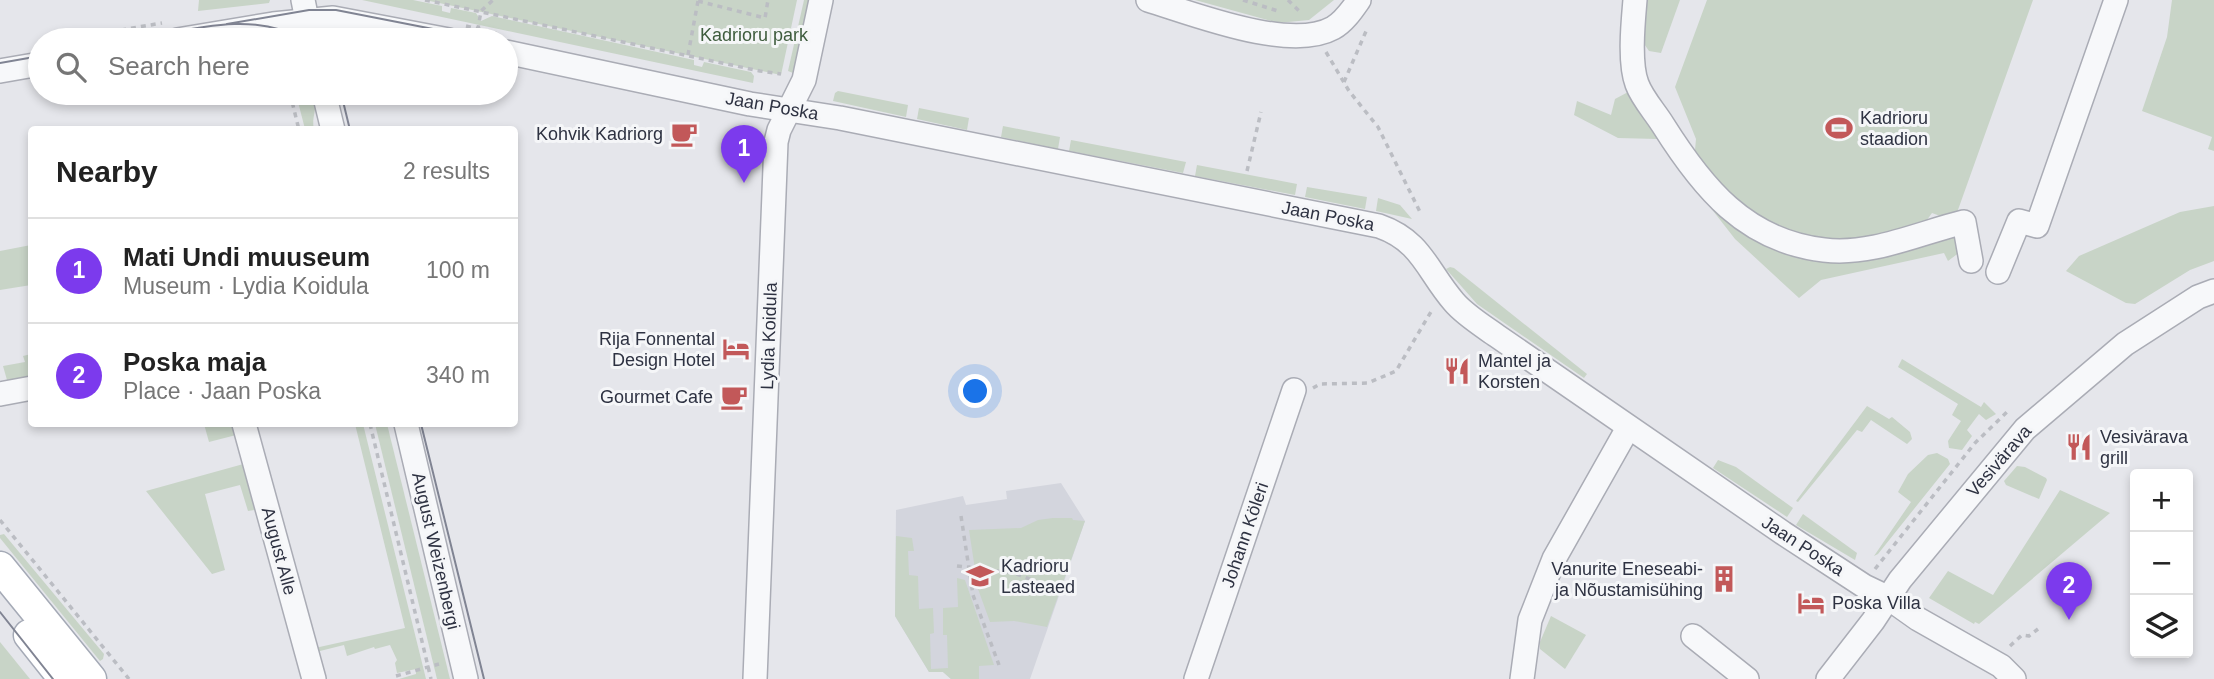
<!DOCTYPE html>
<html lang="en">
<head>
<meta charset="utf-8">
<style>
	:root { --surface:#fff; --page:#f6f6f6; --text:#222; --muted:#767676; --line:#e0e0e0; --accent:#7c3aed }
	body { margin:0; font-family:Helvetica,sans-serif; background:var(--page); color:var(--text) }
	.controls { position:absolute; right:21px; bottom:21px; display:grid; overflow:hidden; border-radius:7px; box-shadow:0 4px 10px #0003 }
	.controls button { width:63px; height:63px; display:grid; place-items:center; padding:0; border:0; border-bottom:2px solid var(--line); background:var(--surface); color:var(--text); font:35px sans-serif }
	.you { position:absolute; left:976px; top:392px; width:24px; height:24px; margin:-18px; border:5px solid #fff; border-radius:50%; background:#1a73e8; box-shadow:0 0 0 10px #1a73e833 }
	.badge { display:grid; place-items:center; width:46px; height:46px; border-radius:50%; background:var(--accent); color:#fff; font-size:23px; font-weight:700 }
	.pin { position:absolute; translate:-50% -58px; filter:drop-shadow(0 2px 4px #0008) }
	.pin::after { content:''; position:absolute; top:37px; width:24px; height:21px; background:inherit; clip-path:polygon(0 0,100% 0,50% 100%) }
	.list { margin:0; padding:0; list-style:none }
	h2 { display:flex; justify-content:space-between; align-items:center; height:91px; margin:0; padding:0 28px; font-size:30px }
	h2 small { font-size:23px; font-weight:400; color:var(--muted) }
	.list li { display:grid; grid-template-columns:46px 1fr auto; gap:21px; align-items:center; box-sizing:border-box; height:105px; padding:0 28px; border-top:2px solid var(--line) }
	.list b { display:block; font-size:26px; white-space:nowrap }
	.list p { margin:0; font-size:23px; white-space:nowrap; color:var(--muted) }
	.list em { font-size:23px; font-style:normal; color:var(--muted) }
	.icon { flex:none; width:38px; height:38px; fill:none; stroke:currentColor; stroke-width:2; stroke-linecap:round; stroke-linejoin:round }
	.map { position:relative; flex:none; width:2214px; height:679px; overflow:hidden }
	.search { position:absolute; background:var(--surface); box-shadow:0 4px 10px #0003; left:28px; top:28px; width:490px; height:77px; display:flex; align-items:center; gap:18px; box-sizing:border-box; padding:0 24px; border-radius:38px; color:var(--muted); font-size:26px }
	.panel { position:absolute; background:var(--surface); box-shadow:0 4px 10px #0003; left:28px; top:126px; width:490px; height:301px; border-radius:7px }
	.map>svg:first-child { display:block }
</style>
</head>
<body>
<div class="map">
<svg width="2214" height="679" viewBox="0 0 2214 679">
	<rect width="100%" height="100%" fill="#e5e6eb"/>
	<polygon fill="#d3d5dd" points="1061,483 1085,521 1030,679 951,679 943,672 929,672 895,616 896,510 963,496 966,505 1007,499 1006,491"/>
	<g fill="#c8d4c7">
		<polygon points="199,0 270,0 269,3 198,11"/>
		<polygon points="362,0 413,0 442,6 442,11 450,13 451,8 476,13 481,21 492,16 694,60 694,65 702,67 704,62 751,72 754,76 753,83"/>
		<polygon points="425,0 797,0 781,75"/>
		<polygon points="804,0 811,0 797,66 793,73 788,71"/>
		<polygon points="1195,0 1334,0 1309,20 1278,23"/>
		<polygon points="1642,0 1680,0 1661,53 1649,51 1640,38"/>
		<polygon points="1707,0 2033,0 1954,221 1932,213 1924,224 1879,241 1800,239 1738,207 1697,157 1695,150 1696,139 1675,87"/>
		<polygon points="2172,0 2214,0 2214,151 2208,149 2212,137 2142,111 2167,37"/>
		<polygon points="838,91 908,105 906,117 833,101 835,93"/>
		<polygon points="1630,91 1654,132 1687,167 1794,248 1957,229 1960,252 1948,261 1944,253 1821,280 1799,298 1735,239 1657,139 1618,138 1574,115 1577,101 1611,115 1615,99"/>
		<path d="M315 93C318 109 311 117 314 129H305L297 98Z"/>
		<polygon points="919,108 969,118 967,130 917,119"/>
		<polygon points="1003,126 1060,137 1058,149 1001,137"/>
		<polygon points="1071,140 1186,162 1183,173 1069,151"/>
		<polygon points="1197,165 1297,184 1295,195 1195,176"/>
		<polygon points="1307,187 1367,197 1365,209 1305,197"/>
		<polygon points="1378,198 1400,205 1412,219 1376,211"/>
		<polygon points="2214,206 2214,261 2190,270 2135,304 2126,303 2066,271 2079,256 2180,212"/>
		<polygon points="31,245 31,285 0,290 0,251"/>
		<polygon points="1450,267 1454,268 1587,374 1584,378 1477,304 1446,269"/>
		<polygon points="31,354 31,376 7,380 3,366 25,362 23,356"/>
		<polygon points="1902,359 1981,407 1984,402 1996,414 1986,420 1979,414 1967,430 1972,436 1962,450 1949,448 1948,441 1961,421 1952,415 1958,404 1898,367"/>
		<polygon points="1867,406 1889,419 1892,417 1910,432 1912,439 1907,444 1871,420 1862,432 1857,430 1798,502 1796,501"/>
		<polygon points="204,424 237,424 240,434 209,442"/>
		<polygon points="355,424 363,424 426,679 399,679 416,674 416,669 397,673 395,663 397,660 390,645 375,649 374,647 347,656 344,645 316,652 315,648 405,628"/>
		<polygon points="375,424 387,424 450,679 437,679"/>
		<polygon points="1937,453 1948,459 1950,464 1878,554 1874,556 1911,502 1898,492 1908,474 1928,455"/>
		<polygon points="1718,460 1736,467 1793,508 1787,517 1713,468"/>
		<polygon points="247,463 260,509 248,511 240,485 205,494 225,570 212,574 146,491"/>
		<polygon points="2017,466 2025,467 2046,478 2047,480 2039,499 2006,485 2004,481"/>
		<polygon points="2060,490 2110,513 1979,624 1975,622 1974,624 1929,598 1948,571 1993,595"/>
		<polygon points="1803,514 1857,553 1855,560 1796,525"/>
		<polygon points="1053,518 1072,518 1073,520 1085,521 1047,627 1014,621 990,622 978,589 969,530 1021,528 1038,520"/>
		<polygon points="4,534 104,654 103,659 100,661 0,538 0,535"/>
		<polygon points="896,536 912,538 914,551 908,551 909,575 918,576 919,609 933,608 934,633 930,634 931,669 948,668 947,635 943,635 943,608 958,607 957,578 965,580 994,665 979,666 979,679 951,679 943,672 929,672 895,616"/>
		<polygon points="1551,616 1586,635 1565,669 1540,649 1540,642"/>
		<polygon points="0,642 30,679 0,679"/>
	</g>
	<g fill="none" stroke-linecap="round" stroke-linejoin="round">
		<defs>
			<g id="minor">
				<polyline points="303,0 311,40"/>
				<path d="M1148 0C1194 14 1290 52 1333 28 1344 22 1352 10 1359 0"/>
				<path d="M1635 0C1633 23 1629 63 1637 84 1642 98 1655 112 1663 125 1702 187 1745 241 1824 250 1871 256 1919 233 1964 222L1971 261"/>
				<polyline points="177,40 273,24 333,18 449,40"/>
				<path d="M506 52 750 104 840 118 1379 226C1422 241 1427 271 1454 302 1465 315 1483 326 1497 336L1783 533 1864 586 1887 597 1918 619 2001 666 2014 679"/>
				<polyline points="0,71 40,64"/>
				<polyline points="324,93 333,130"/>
				<polyline points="1998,272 2019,221 2037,226 2116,0"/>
				<polyline points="0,394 32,388"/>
				<polyline points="244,424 314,679"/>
				<polyline points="406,424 466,679"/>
				<polyline points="1693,636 1747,679"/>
				<polyline points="755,679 776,142 779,130 804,80 821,0"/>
				<polyline points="1196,679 1294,390"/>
				<polyline points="1522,679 1530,620 1554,559 1628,428"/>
				<polyline points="1828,679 1873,621 1900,580 2025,429 2125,344 2198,297 2214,291"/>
			</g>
			<g id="major">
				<polyline points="0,567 91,679"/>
				<polyline points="29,635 64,679"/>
			</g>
		</defs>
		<use href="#minor" stroke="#aaacb5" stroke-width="26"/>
		<use href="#major" stroke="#a5aab6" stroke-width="33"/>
		<g stroke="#bbbdc3" stroke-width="3.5" stroke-dasharray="5 5" stroke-linecap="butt">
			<polyline points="425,0 760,71 781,74"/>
			<polyline points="1243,0 1278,11"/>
			<polyline points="1288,0 1301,13"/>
			<polyline points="698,1 765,18 768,0"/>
			<polyline points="466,26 496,33"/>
			<polyline points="62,40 162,23"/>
			<polyline points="476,40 481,11 493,0"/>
			<polyline points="1326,52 1349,91 1378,127 1420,212"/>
			<polyline points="688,55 698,1"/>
			<polyline points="1344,82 1367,29"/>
			<polyline points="290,93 299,130"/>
			<polyline points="1247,171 1261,112"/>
			<polyline points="1313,388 1320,384 1368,383 1396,371 1432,310"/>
			<polyline points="370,424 431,679"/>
			<polyline points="961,516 973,595 999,665"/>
			<polyline points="0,520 129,679"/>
			<polyline points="957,566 1014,573 1048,586"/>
			<polyline points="1875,569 1975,443 2010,409"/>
			<polyline points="2010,646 2022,635 2029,636 2038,629"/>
			<polyline points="396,676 439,664"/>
		</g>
		<use href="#minor" stroke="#f7f8fa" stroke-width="23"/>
		<use href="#major" stroke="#fff" stroke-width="30"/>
		<g stroke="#808493" stroke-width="2">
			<polyline points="227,24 309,10 336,10 484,39"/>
			<path d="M133 40C186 31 254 9 303 40"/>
			<polyline points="0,63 40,56"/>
			<polyline points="341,93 350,130"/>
			<polyline points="421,424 484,679"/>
			<polyline points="0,612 53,679"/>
		</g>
	</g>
	<defs>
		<symbol id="stadium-bare" viewBox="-9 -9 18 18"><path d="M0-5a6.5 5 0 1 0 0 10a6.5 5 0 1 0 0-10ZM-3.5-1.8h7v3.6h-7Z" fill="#c25859" stroke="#f5f6f8" stroke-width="2.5" paint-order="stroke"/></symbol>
		<symbol id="cafe-bare" viewBox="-9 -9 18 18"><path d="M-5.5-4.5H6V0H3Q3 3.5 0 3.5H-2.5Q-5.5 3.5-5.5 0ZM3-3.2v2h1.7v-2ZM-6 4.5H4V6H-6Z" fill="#c25859" stroke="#f5f6f8" stroke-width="2.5" paint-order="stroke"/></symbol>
		<symbol id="hotel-bare" viewBox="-9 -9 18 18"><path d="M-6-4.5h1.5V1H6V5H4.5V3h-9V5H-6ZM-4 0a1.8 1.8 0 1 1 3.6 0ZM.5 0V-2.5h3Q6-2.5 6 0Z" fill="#c25859" stroke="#f5f6f8" stroke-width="2.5" paint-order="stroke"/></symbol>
		<symbol id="restaurant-bare" viewBox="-9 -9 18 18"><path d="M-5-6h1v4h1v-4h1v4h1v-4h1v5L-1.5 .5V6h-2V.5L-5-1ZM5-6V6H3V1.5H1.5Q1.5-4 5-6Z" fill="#c25859" stroke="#f5f6f8" stroke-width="2.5" paint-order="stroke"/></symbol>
		<symbol id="school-bare" viewBox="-9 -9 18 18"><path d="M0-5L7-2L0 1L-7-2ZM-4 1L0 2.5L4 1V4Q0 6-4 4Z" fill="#c25859" stroke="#f5f6f8" stroke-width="2.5" paint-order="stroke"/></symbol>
		<symbol id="building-bare" viewBox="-9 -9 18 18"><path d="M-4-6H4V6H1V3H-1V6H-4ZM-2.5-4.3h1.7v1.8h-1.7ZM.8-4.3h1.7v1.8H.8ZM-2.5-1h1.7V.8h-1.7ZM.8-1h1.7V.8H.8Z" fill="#c25859" stroke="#f5f6f8" stroke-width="2.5" paint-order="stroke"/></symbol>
	</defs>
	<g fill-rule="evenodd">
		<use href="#stadium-bare" x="1820" y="109" width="38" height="38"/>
		<use href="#cafe-bare" x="665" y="115" width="38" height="38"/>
		<use href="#hotel-bare" x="717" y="330" width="38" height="38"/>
		<use href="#restaurant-bare" x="1438" y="352" width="38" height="38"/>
		<use href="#cafe-bare" x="715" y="378" width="38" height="38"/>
		<use href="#restaurant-bare" x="2060" y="428" width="38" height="38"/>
		<use href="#school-bare" x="961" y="557" width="38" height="38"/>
		<use href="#building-bare" x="1705" y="560" width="38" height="38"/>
		<use href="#hotel-bare" x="1792" y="584" width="38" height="38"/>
	</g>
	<g text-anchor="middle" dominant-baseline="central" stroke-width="6" stroke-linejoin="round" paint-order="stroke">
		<g font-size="18" fill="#3e5c3d" stroke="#f5f6f8">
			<text x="754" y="35">Kadrioru park</text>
		</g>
		<g font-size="18" fill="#2e3242" stroke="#f5f6f8">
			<text transform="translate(772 106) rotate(10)">Jaan Poska</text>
			<text transform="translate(1328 216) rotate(11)">Jaan Poska</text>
			<text transform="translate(769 336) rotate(-88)">Lydia Koidula</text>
			<text transform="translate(1999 461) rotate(-49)">Vesivärava</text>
			<text transform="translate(1245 535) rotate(-71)">Johann Köleri</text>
			<text transform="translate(1803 546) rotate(33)">Jaan Poska</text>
			<text transform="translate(279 551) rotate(75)">August Alle</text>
			<text transform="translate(436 551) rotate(77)">August Weizenbergi</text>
		</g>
		<g font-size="18" fill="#2e3242" stroke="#f5f6f8" text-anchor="start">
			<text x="1860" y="118">Kadrioru<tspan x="1860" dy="21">staadion</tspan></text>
			<text x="663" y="134" text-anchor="end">Kohvik Kadriorg</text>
			<text x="715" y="339" text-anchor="end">Rija Fonnental<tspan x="715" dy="21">Design Hotel</tspan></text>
			<text x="1478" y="361">Mantel ja<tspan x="1478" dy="21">Korsten</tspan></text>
			<text x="713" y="397" text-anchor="end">Gourmet Cafe</text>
			<text x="2100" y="437">Vesivärava<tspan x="2100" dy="21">grill</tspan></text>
			<text x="1001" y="566">Kadrioru<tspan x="1001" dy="21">Lasteaed</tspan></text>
			<text x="1703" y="569" text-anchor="end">Vanurite Eneseabi-<tspan x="1703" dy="21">ja Nõustamisühing</tspan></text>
			<text x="1832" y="603">Poska Villa</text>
		</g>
	</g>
</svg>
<div class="controls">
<button>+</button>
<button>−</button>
<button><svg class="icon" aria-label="layers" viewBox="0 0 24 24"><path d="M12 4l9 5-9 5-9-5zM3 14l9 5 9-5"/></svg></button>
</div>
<div class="you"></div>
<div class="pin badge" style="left:744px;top:183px">1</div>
<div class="pin badge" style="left:2069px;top:620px">2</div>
<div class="search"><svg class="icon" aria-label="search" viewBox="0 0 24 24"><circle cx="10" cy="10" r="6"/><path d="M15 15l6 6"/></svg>Search here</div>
<section class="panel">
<h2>Nearby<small>2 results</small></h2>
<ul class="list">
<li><span class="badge">1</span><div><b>Mati Undi muuseum</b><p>Museum · Lydia Koidula</p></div><em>100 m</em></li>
<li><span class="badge">2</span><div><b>Poska maja</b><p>Place · Jaan Poska</p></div><em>340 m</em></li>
</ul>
</section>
</div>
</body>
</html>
